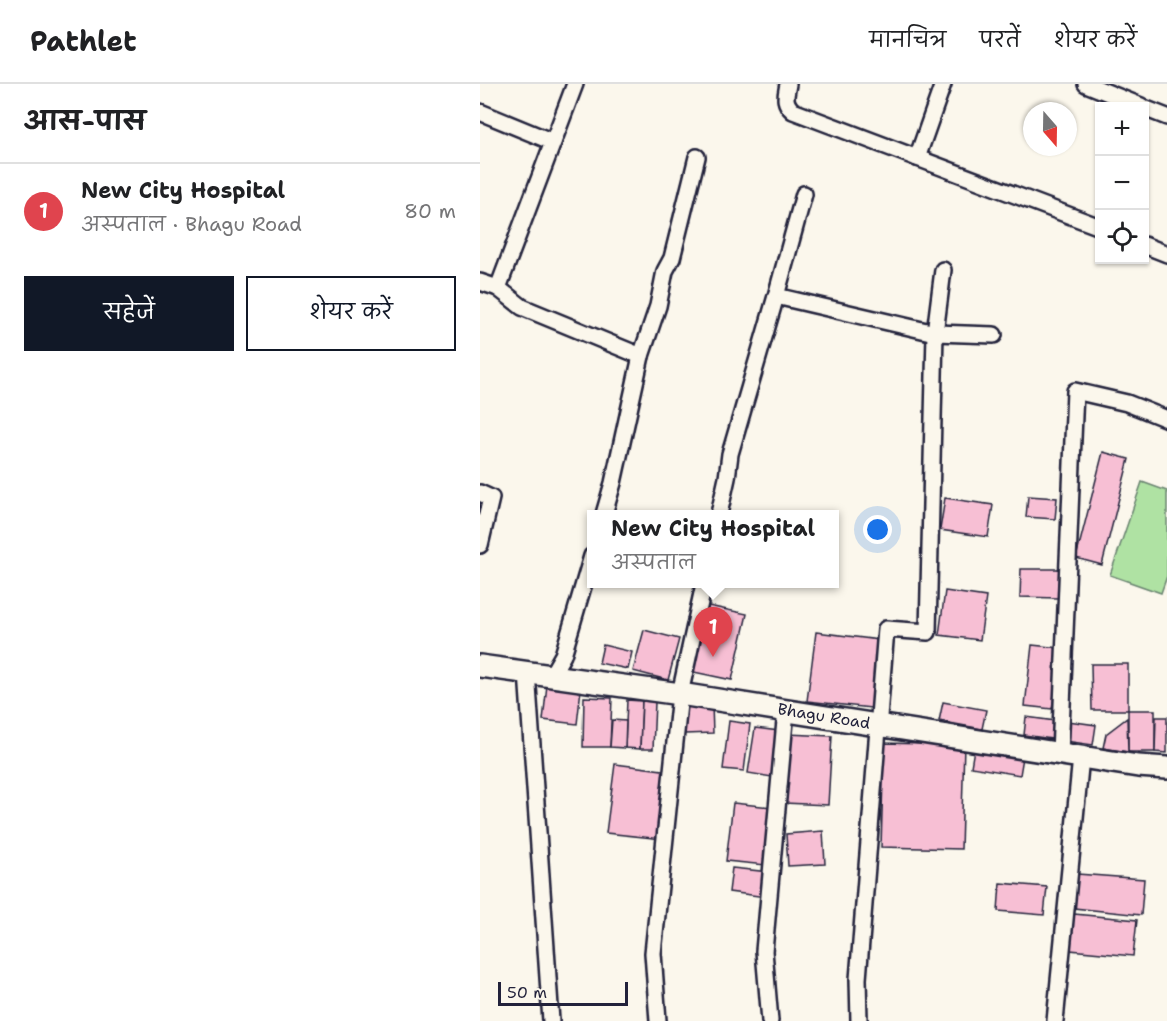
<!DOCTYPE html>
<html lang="hi">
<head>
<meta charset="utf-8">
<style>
	:root { --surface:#fff; --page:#f2f2f2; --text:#202124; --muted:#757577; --line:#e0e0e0; --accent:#111827 }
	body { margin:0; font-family:"Shantell Sans","Playpen Sans Deva",sans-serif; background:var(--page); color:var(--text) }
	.controls { position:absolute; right:18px; top:18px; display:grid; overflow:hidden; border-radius:0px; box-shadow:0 2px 4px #0004 }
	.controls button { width:54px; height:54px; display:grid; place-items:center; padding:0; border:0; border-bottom:2px solid var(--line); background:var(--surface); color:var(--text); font:30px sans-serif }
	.compass { position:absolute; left:543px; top:18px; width:54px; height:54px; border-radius:50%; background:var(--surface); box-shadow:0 2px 4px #0004; rotate:160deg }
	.scale { position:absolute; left:18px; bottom:15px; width:130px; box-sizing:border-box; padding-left:6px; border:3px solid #22223b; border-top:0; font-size:16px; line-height:21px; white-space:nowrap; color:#22223b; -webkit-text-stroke:4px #fbf7ec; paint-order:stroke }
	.you { position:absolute; left:398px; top:446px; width:21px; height:21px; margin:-15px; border:4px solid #fff; border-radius:50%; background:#1a73e8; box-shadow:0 0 0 9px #1a73e833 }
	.badge { display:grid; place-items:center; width:39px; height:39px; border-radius:50%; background:var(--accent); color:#fff; font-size:20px; font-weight:700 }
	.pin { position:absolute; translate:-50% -50px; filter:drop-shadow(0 2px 3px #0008) }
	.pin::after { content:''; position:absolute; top:32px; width:21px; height:18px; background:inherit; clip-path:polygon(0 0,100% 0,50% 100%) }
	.popup { position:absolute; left:107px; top:426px; width:252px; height:78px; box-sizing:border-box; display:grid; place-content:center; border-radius:0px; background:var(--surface); filter:drop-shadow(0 2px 4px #0005); font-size:20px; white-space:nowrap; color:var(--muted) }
	.popup b { font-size:22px; color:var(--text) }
	.popup::after { content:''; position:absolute; left:50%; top:100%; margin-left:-12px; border:12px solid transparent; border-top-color:var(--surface) }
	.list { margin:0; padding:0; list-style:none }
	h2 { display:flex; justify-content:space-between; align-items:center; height:78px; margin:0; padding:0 24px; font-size:26px }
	h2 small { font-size:20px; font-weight:400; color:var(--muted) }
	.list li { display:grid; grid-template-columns:39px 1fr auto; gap:18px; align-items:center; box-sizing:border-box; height:96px; padding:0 24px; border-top:2px solid var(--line) }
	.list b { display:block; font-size:22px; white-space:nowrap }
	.list p { margin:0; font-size:20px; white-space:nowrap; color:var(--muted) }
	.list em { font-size:20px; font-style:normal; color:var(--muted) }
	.actions { display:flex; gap:12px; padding:18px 24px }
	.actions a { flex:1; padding:14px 0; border:2px solid var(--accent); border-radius:0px; text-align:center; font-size:21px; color:var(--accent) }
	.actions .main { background:var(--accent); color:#fff }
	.icon { flex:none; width:33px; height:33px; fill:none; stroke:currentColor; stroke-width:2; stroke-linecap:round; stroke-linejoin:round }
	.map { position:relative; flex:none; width:687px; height:937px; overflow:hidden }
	header { display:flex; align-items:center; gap:36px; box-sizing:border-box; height:84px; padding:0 30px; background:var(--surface); border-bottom:2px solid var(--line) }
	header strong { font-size:28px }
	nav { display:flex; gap:33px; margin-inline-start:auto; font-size:21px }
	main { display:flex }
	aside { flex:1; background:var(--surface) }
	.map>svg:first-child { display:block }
</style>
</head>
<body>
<header>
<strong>Pathlet</strong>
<nav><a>मानचित्र</a><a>परतें</a><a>शेयर करें</a></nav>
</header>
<main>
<aside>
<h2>आस-पास<small></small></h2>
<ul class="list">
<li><span class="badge" style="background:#e0444e">1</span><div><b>New City Hospital</b><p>अस्पताल · Bhagu Road</p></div><em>80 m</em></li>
</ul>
<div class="actions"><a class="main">सहेजें</a><a>शेयर करें</a></div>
</aside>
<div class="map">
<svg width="687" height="937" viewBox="0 0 687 937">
	<rect width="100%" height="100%" fill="#fbf7ec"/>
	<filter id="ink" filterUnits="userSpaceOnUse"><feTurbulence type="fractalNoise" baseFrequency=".0167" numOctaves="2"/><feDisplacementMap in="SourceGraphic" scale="12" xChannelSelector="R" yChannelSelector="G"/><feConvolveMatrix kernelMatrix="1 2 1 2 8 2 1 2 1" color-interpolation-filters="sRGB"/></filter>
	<g filter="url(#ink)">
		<polygon fill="#afe2a3" stroke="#68826f" stroke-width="1.5" points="662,398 687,407 687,492 681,509 630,491"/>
		<g fill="#f7bfd4" stroke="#22223b" stroke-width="1.5">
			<polygon points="623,368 649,375 622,481 596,474"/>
			<polygon points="548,412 577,414 575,435 546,433"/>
			<polygon points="465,414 513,421 508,453 460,446"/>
			<polygon points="541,485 579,485 578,514 540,513"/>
			<polygon points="465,507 506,513 500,556 459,551"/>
			<polygon points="224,521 267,530 252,596 209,587"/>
			<polygon points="164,546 199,555 188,596 153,587"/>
			<polygon points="336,548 399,556 391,624 327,617"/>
			<polygon points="123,561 152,568 148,585 119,579"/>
			<polygon points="552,561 580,564 572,625 545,622"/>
			<polygon points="611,580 648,580 648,626 612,626"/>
			<polygon points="67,601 101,605 97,640 63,636"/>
			<polygon points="104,613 132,614 130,663 103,663"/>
			<polygon points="147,616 162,617 160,665 145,664"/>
			<polygon points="162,617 175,618 173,665 160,665"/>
			<polygon points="463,618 506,626 502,645 459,637"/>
			<polygon points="232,621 233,649 204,650 203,622"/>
			<rect x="648" y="626" width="27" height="42"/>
			<polygon points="546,633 575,637 572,655 544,651"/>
			<polygon points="676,633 687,633 687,669 675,668"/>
			<polygon points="647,634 648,668 623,664 626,650"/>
			<polygon points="132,636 146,637 145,664 130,663"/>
			<polygon points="249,637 270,640 264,687 243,685"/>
			<polygon points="588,637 616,641 613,661 585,657"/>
			<polygon points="275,644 299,647 292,693 268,689"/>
			<polygon points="307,650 352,652 348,721 304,719"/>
			<polygon points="404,659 484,661 481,765 401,763"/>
			<polygon points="494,665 543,673 540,691 491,683"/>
			<polygon points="135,680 190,687 182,755 126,749"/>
			<polygon points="253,719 292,723 286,781 246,777"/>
			<polygon points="343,747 345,780 308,782 306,750"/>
			<polygon points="252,784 289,788 286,813 249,808"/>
			<polygon points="597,790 664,795 661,831 594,824"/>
			<polygon points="520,799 567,803 564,831 518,827"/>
			<polygon points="594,830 657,836 653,872 590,866"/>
		</g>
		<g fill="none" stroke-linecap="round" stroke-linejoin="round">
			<defs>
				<g id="street">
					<path d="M308 0C306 12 303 18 313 27L620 143"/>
					<polyline points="606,0 661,22"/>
					<polyline points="664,24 687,33"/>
					<polyline points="0,28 73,58"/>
					<polyline points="437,74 463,0"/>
					<polyline points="664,161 687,170"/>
					<polyline points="0,198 18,204 95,0"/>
					<polyline points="18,204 42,223 161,272"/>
					<polyline points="296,212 455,249 514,251"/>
					<polyline points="0,409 11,414 0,461"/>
					<polyline points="124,430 133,399 161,272 178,222 185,187 192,174 217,73"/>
					<polyline points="239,430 247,394 250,370 296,212 324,110"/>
					<polyline points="47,588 71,937"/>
					<polyline points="71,592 83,571 112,472"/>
					<polyline points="580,670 595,307 647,319 687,335"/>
					<polyline points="178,937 173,869 200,610 224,500"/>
					<polyline points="290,937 284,867 306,626"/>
					<polyline points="379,937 378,895 406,545 448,548 455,249 463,186"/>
					<polyline points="575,937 601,673"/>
				</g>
				<polyline id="secondary" points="0,582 200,610 658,682 687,684"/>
			</defs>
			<use href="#street" stroke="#22223b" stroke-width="20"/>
			<use href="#secondary" stroke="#22223b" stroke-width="26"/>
			<use href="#street" stroke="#fbf7ec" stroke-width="15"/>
			<use href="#secondary" stroke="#fbf7ec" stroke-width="21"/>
		</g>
	</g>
	<g text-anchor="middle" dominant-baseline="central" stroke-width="4.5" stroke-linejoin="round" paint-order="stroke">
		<g font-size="16" fill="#22223b" stroke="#fbf7ec">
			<text transform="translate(344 632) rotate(9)">Bhagu Road</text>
		</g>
	</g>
</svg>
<div class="controls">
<button>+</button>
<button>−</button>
<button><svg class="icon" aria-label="locate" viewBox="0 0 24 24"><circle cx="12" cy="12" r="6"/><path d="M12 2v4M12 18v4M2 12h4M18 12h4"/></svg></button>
</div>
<svg class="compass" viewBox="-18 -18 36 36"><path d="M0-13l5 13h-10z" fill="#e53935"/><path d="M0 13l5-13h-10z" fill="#757577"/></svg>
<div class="scale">50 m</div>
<div class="you"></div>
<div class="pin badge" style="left:233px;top:573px;background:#e0444e">1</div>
<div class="popup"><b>New City Hospital</b>अस्पताल</div>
</div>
</main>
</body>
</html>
